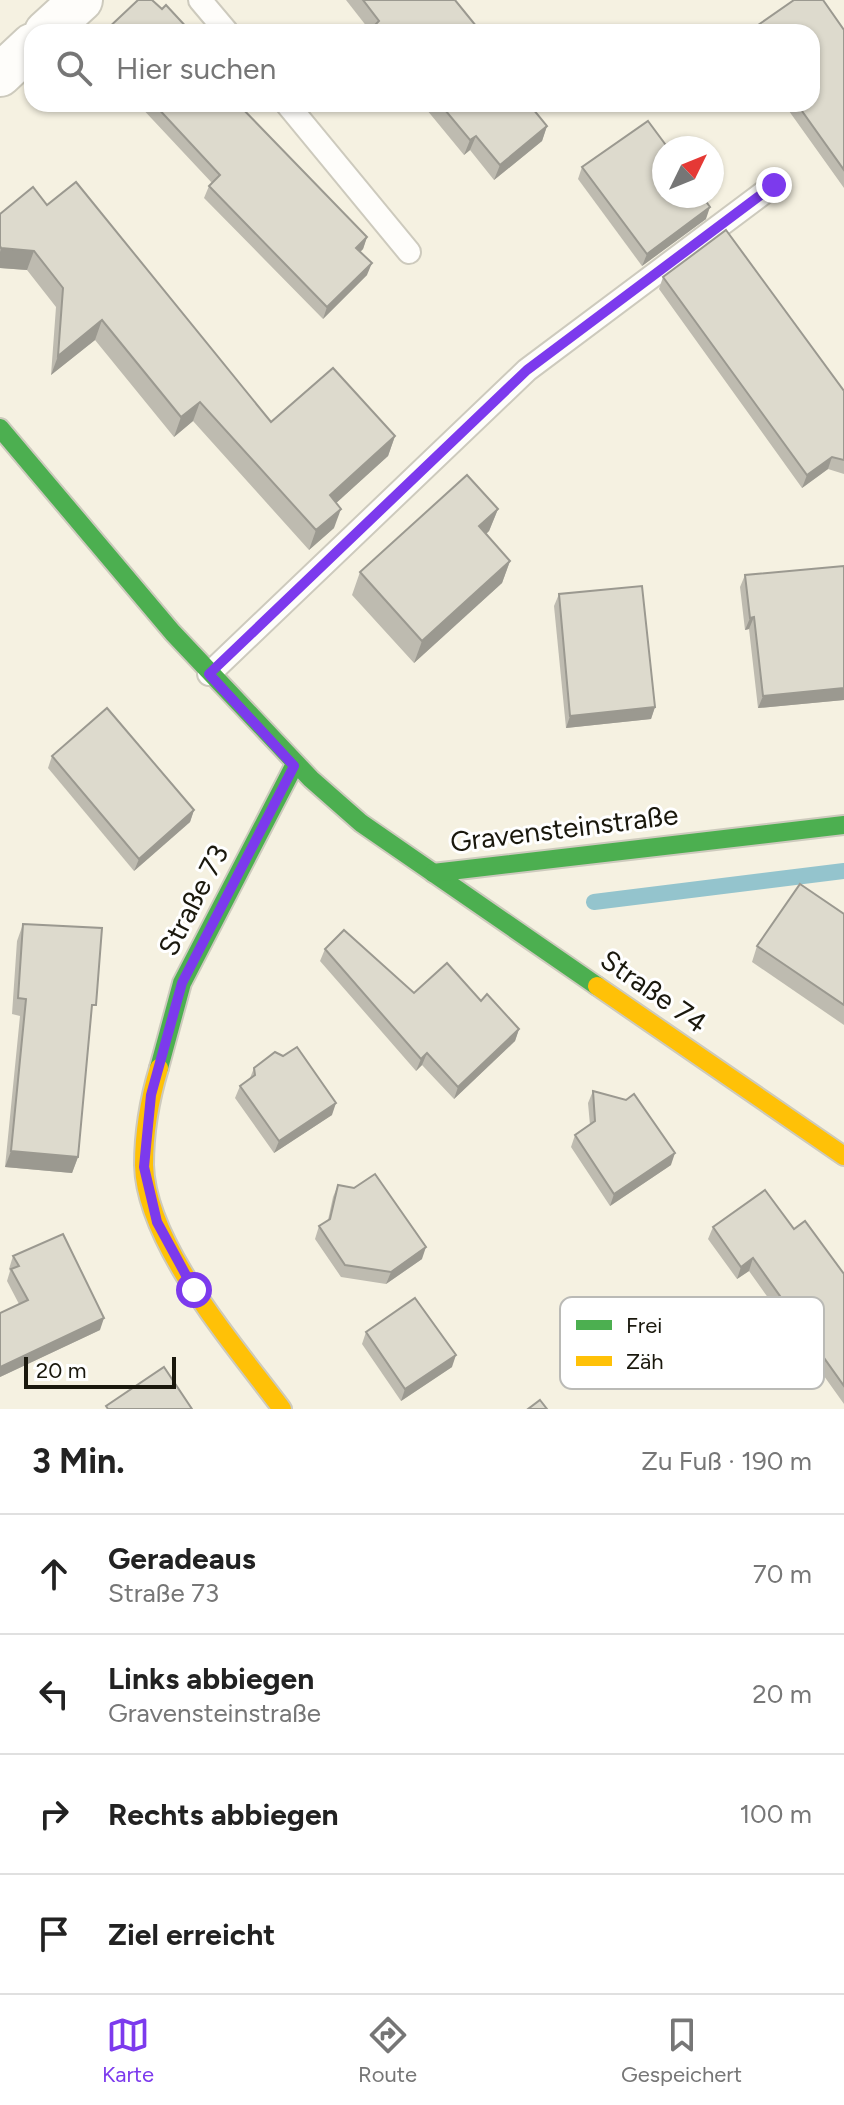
<!DOCTYPE html>
<html lang="de">
<head>
<meta charset="utf-8">
<style>
	:root { --surface:#fff; --page:#f2f2f2; --text:#222; --muted:#767676; --line:#e0e0e0; --accent:#7c3aed }
	body { margin:0; font-family:Figtree,sans-serif; background:var(--page); color:var(--text) }
	.compass { position:absolute; left:652px; top:136px; width:72px; height:72px; border-radius:50%; background:var(--surface); box-shadow:0 2px 6px #0004; rotate:47deg }
	.scale { position:absolute; left:24px; bottom:20px; width:152px; box-sizing:border-box; padding-left:8px; border:4px solid #1a180d; border-top:0; font-size:22px; line-height:28px; white-space:nowrap; color:#1a180d; -webkit-text-stroke:6px #fff; paint-order:stroke }
	.stop { position:absolute; width:24px; height:24px; margin:-18px; border:6px solid #7c3aed; border-radius:50%; background:#fff }
	.stop.end { background:#7c3aed; border-color:#fff; box-shadow:0 2px 8px #0008 }
	.list { margin:0; padding:0; list-style:none }
	h2 { display:flex; justify-content:space-between; align-items:center; height:104px; margin:0; padding:0 32px; font-size:34px }
	h2 small { font-size:26px; font-weight:400; color:var(--muted) }
	.list li { display:grid; grid-template-columns:52px 1fr auto; gap:24px; align-items:center; box-sizing:border-box; height:120px; padding:0 32px; border-top:2px solid var(--line) }
	.list b { display:block; font-size:30px; white-space:nowrap }
	.list p { margin:0; font-size:26px; white-space:nowrap; color:var(--muted) }
	.list em { font-size:26px; font-style:normal; color:var(--muted) }
	.icon { flex:none; width:44px; height:44px; fill:none; stroke:currentColor; stroke-width:2; stroke-linecap:round; stroke-linejoin:round }
	.map { position:relative; flex:none; width:844px; height:1409px; overflow:hidden }
	.search { position:absolute; background:var(--surface); box-shadow:0 2px 6px #0004; left:24px; right:24px; top:24px; height:88px; display:flex; align-items:center; gap:20px; box-sizing:border-box; padding:0 28px; border-radius:24px; color:var(--muted); font-size:30px }
	.sheet { height:584px; background:var(--surface) }
	nav { display:flex; justify-content:space-around; align-items:center; box-sizing:border-box; height:112px; border-top:2px solid var(--line); background:var(--surface); font-size:22px; color:var(--muted) }
	nav a { display:grid; justify-items:center; gap:4px }
	nav .on { color:var(--accent) }
	.map>svg:first-child { display:block }
</style>
</head>
<body>
<div class="map">
<svg width="844" height="1409" viewBox="0 0 844 1409">
	<rect width="100%" height="100%" fill="#f5f1e1"/>
	<g fill="none" stroke-linecap="round" stroke-linejoin="round">
		<polyline stroke="#94c4cd" stroke-width="16" points="594,902 844,871"/>
		<defs>
			<g id="lane">
				<polyline points="200,0 227,32"/>
				<polyline points="287,104 409,252"/>
				<polyline points="209,674 527,370 774,185"/>
			</g>
			<g id="street">
				<polyline points="46,32 81,0"/>
				<polyline points="0,75 32,45"/>
			</g>
			<g id="fast">
				<polyline points="0,428 173,633 311,779 361,823 597,986"/>
				<polyline points="433,873 844,825"/>
				<polyline points="159,1068 182,983 294,766"/>
			</g>
			<g id="slow">
				<polyline points="597,986 844,1156"/>
				<path d="M159 1068C150 1098 144 1133 144 1165 146 1245 236 1347 282 1409"/>
			</g>
		</defs>
		<use href="#lane" stroke="#cdcabd" stroke-width="26"/>
		<use href="#street" stroke="#cdcabd" stroke-width="46"/>
		<use href="#fast" stroke="#cdcabd" stroke-width="22"/>
		<use href="#slow" stroke="#cdcabd" stroke-width="22"/>
		<use href="#lane" stroke="#fefdfa" stroke-width="22"/>
		<use href="#street" stroke="#fefdfa" stroke-width="42"/>
		<use href="#fast" stroke="#4caf50" stroke-width="18"/>
		<use href="#slow" stroke="#ffc107" stroke-width="18"/>
	</g>
	<g fill="#bebbb0">
		<polygon points="346,0 455,0 481,32 371,32"/>
		<polygon points="844,30 844,188 784,104 812,104"/>
		<polygon points="138,104 238,104 367,237 363,249 360,252 367,275 323,319 204,198 209,186 212,183"/>
		<polygon points="422,104 529,104 547,126 542,141 494,180 470,150 464,155"/>
		<polygon points="582,167 706,219 642,266 578,179"/>
		<polygon points="47,205 271,422 395,436 388,456 336,503 334,528 309,550 193,421 174,437 95,340 51,375 56,307 27,270 0,268 0,214"/>
		<polygon points="663,277 844,391 844,474 828,469 802,488 659,289"/>
		<polygon points="498,509 489,531 486,534 510,561 502,583 414,663 352,595 360,572"/>
		<polygon points="844,566 844,700 758,708 749,629 745,630 740,587 745,575"/>
		<polygon points="559,594 655,707 651,719 566,728 554,606"/>
		<polygon points="52,756 194,810 190,822 134,871 48,768"/>
		<polygon points="844,914 844,1025 752,962 757,946"/>
		<polygon points="23,924 91,1017 78,1157 72,1173 5,1167 20,1016 12,1014 17,941"/>
		<polygon points="325,949 414,993 481,1001 519,1029 515,1041 454,1099 422,1065 416,1071 320,961"/>
		<polygon points="254,1068 332,1115 274,1153 235,1098 240,1086 250,1078"/>
		<polygon points="593,1091 671,1165 610,1206 571,1147 575,1135 590,1125 588,1103"/>
		<polygon points="338,1185 422,1259 386,1284 341,1277 315,1239 319,1226 328,1220 333,1197"/>
		<polygon points="713,1227 794,1229 844,1274 844,1404 749,1271 737,1279 708,1239"/>
		<polygon points="13,1256 100,1330 0,1377 0,1313 19,1304 7,1281 10,1271 9,1269"/>
		<polygon points="366,1332 452,1367 401,1401 362,1344"/>
	</g>
	<g fill="#9b9990">
		<polygon points="547,126 542,141 494,180 500,165"/>
		<polygon points="476,136 470,150 464,155 470,140"/>
		<polygon points="710,207 706,219 642,266 647,254"/>
		<polygon points="367,237 363,249 352,260 356,248"/>
		<polygon points="1,248 34,251 27,270 0,268 0,252"/>
		<polygon points="372,263 367,275 323,319 327,307"/>
		<polygon points="102,320 95,340 51,375 58,356"/>
		<polygon points="200,402 193,421 174,437 181,417"/>
		<polygon points="395,436 388,456 323,515 330,495"/>
		<polygon points="832,457 828,469 802,488 807,475"/>
		<polygon points="341,509 334,528 309,550 316,530"/>
		<polygon points="498,509 489,531 471,548 479,526"/>
		<polygon points="510,561 502,583 414,663 422,641"/>
		<polygon points="754,617 749,629 745,630 750,618"/>
		<polygon points="844,688 844,700 758,708 763,696"/>
		<polygon points="655,707 651,719 566,728 570,716"/>
		<polygon points="194,810 190,822 134,871 139,859"/>
		<polygon points="519,1029 515,1041 454,1099 458,1087"/>
		<polygon points="427,1053 422,1065 416,1071 421,1059"/>
		<polygon points="336,1103 332,1115 274,1153 279,1141"/>
		<polygon points="11,1151 78,1157 72,1173 5,1167"/>
		<polygon points="675,1153 671,1165 610,1206 614,1194"/>
		<polygon points="426,1247 422,1259 386,1284 391,1272"/>
		<polygon points="753,1258 749,1271 737,1279 741,1267"/>
		<polygon points="104,1318 100,1330 0,1377 0,1367"/>
		<polygon points="456,1355 452,1367 401,1401 405,1389"/>
	</g>
	<g fill="#dddacd" stroke="#9b9990" stroke-width="2">
		<polygon points="138,0 152,0 162,9 166,5 191,32 104,32"/>
		<polygon points="363,0 455,0 481,32 381,32 375,25 379,21"/>
		<polygon points="794,0 823,0 844,30 844,170 797,104 812,104 812,32 748,32"/>
		<polygon points="154,104 238,104 367,237 356,248 372,263 327,307 209,186 220,175"/>
		<polygon points="440,104 529,104 547,126 500,165 476,136 470,140"/>
		<polygon points="648,121 668,148 664,148 664,196 702,196 710,207 647,254 582,167"/>
		<polygon points="76,182 271,422 333,368 395,436 330,495 341,509 316,530 200,402 181,417 102,320 58,356 63,288 34,251 1,248 0,246 0,214 33,187 47,205"/>
		<polygon points="726,230 844,391 844,460 832,457 807,475 663,277"/>
		<polygon points="467,475 498,509 479,526 510,561 422,641 360,572"/>
		<polygon points="844,566 844,688 763,696 754,617 750,618 745,575"/>
		<polygon points="642,586 655,707 570,716 559,594"/>
		<polygon points="107,708 194,810 139,859 52,756"/>
		<polygon points="800,884 844,914 844,1005 757,946"/>
		<polygon points="23,924 102,928 96,1005 92,1005 78,1157 11,1151 26,999 18,998"/>
		<polygon points="344,930 414,993 447,963 481,1001 487,994 519,1029 458,1087 427,1053 421,1059 325,949"/>
		<polygon points="297,1047 336,1103 279,1141 240,1086 255,1075 254,1068 275,1052 283,1056"/>
		<polygon points="593,1091 626,1100 634,1094 675,1153 614,1194 575,1135 595,1121"/>
		<polygon points="375,1174 426,1247 391,1272 345,1265 319,1226 330,1219 338,1185 354,1188"/>
		<polygon points="765,1190 794,1229 805,1221 844,1274 844,1386 753,1258 741,1267 713,1227"/>
		<polygon points="63,1234 104,1318 0,1367 0,1313 28,1300 11,1269 19,1266 13,1256"/>
		<polygon points="415,1298 456,1355 405,1389 366,1332"/>
		<polygon points="164,1367 192,1409 108,1409 106,1406"/>
		<polygon points="540,1400 547,1409 528,1409"/>
	</g>
	<g fill="none" stroke-linecap="round" stroke-linejoin="round">
		<polyline stroke="#7c3aed" stroke-width="10" points="194,1290 157,1222 144,1167 151,1095 182,983 294,766 209,674 527,370 774,185"/>
	</g>
	<g text-anchor="middle" dominant-baseline="central" stroke-width="6" stroke-linejoin="round" paint-order="stroke">
		<g font-size="28" fill="#1a180d" stroke="#fff">
			<text transform="translate(564 828) rotate(-7)">Gravensteinstraße</text>
			<text transform="translate(193 900) rotate(-63)">Straße 73</text>
			<text transform="translate(654 991) rotate(35)">Straße 74</text>
		</g>
	</g>
	<rect x="560" y="1297" width="264" height="92" rx="12" fill="#fff" stroke="#babab6" stroke-width="2"/>
	<rect x="576" y="1320" width="36" height="10" fill="#4caf50"/>
	<rect x="576" y="1356" width="36" height="10" fill="#ffc107"/>
	<g font-size="22" fill="#1a180d">
		<text x="626" y="1333">Frei</text>
		<text x="626" y="1369">Zäh</text>
	</g>
</svg>
<svg class="compass" viewBox="-18 -18 36 36"><path d="M0-13l5 13h-10z" fill="#e53935"/><path d="M0 13l5-13h-10z" fill="#767676"/></svg>
<div class="scale">20 m</div>
<div class="stop" style="left:194px;top:1290px"></div>
<div class="stop end" style="left:774px;top:185px"></div>
<div class="search"><svg class="icon" aria-label="search" viewBox="0 0 24 24"><circle cx="10" cy="10" r="6"/><path d="M15 15l6 6"/></svg>Hier suchen</div>
</div>
<section class="sheet">
<h2>3 Min.<small>Zu Fuß · 190 m</small></h2>
<ul class="list">
<li><svg class="icon" aria-label="ahead" viewBox="0 0 24 24"><path d="M12 20V5M6 11l6-6 6 6"/></svg><div><b>Geradeaus</b><p>Straße 73</p></div><em>70 m</em></li>
<li><svg class="icon" aria-label="left" viewBox="0 0 24 24"><path d="M17 20v-9H6M10 6l-5 5 5 5"/></svg><div><b>Links abbiegen</b><p>Gravensteinstraße</p></div><em>20 m</em></li>
<li><svg class="icon" aria-label="right" viewBox="0 0 24 24"><path d="M7 20v-9h11M14 6l5 5-5 5"/></svg><div><b>Rechts abbiegen</b></div><em>100 m</em></li>
<li><svg class="icon" aria-label="arrive" viewBox="0 0 24 24"><path d="M6 21V4h12l-3 4 3 4H6"/></svg><div><b>Ziel erreicht</b></div></li>
</ul>
</section>
<nav>
<a class="on"><svg class="icon" aria-label="map" viewBox="0 0 24 24"><path d="M3 6l6-2 6 2 6-2v14l-6 2-6-2-6 2zM9 4v14M15 6v14"/></svg>Karte</a>
<a><svg class="icon" aria-label="directions" viewBox="0 0 24 24"><path d="M12 3l9 9-9 9-9-9zM9 14v-3h6M13 9l2 2-2 2"/></svg>Route</a>
<a><svg class="icon" aria-label="saved" viewBox="0 0 24 24"><path d="M7 4h10v16l-5-4-5 4z"/></svg>Gespeichert</a>
</nav>
</body>
</html>
